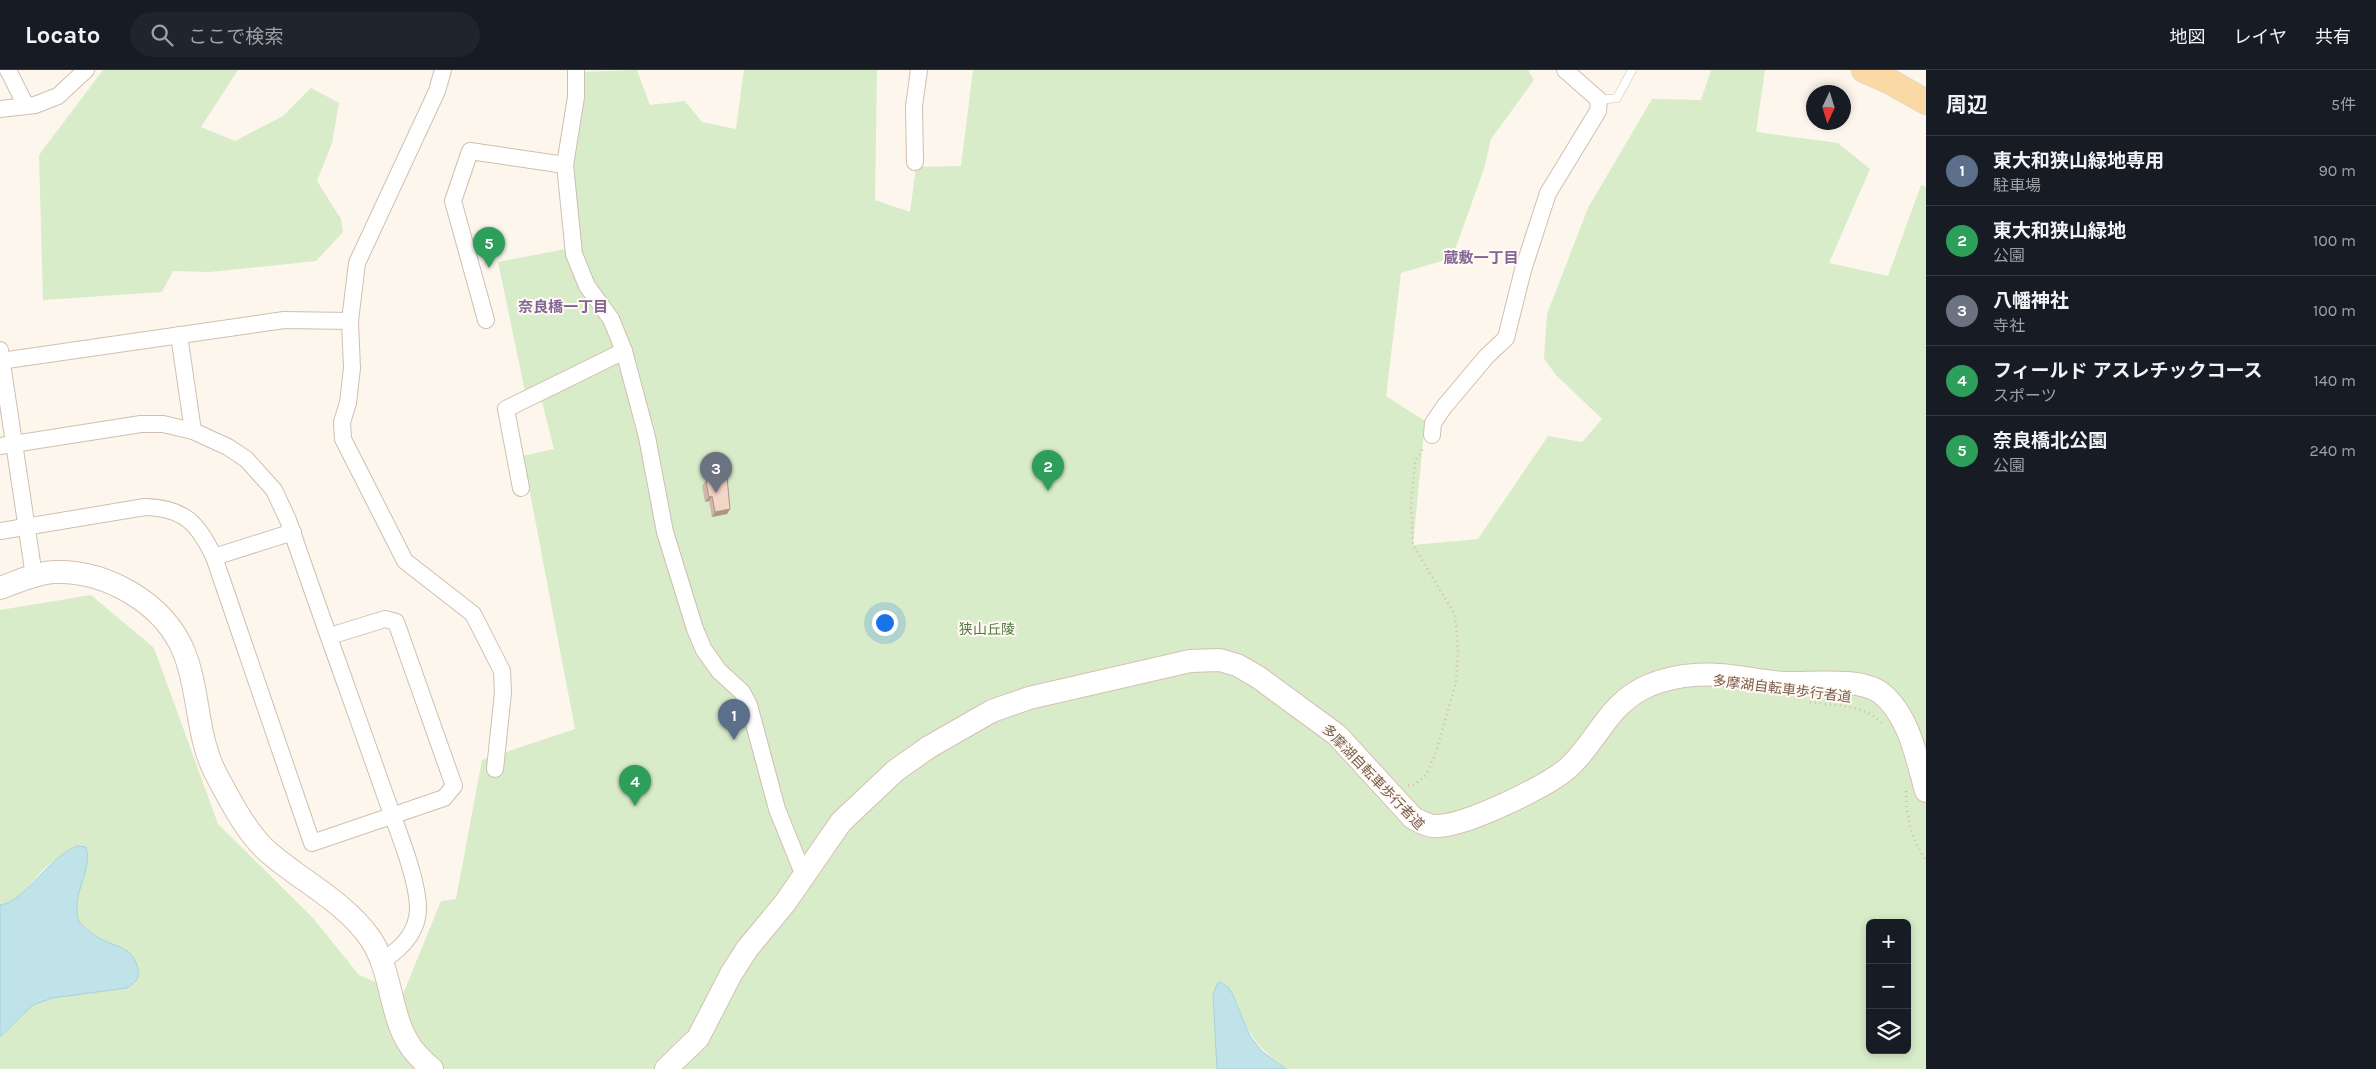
<!DOCTYPE html>
<html lang="ja">
<head>
<meta charset="utf-8">
<style>
	:root { --surface:#171b24; --page:#20242c; --text:#f1f3f6; --muted:#9ea1a6; --line:#363941; --accent:#b45309 }
	body { margin:0; font-family:Karla,"Noto Sans JP",sans-serif; background:var(--page); color:var(--text) }
	.controls { position:absolute; right:15px; bottom:15px; display:grid; overflow:hidden; border-radius:8px; box-shadow:0 2px 8px #0003 }
	.controls button { width:45px; height:45px; display:grid; place-items:center; padding:0; border:0; border-bottom:1px solid var(--line); background:var(--surface); color:var(--text); font:25px sans-serif }
	.compass { position:absolute; left:1806px; top:15px; width:45px; height:45px; border-radius:50%; background:var(--surface); box-shadow:0 2px 8px #0003; rotate:184deg }
	.you { position:absolute; left:884px; top:552px; width:18px; height:18px; margin:-12px; border:4px solid #fff; border-radius:50%; background:#1a73e8; box-shadow:0 0 0 8px #1a73e833 }
	.badge { display:grid; place-items:center; width:32px; height:32px; border-radius:50%; background:var(--accent); color:#fff; font-size:16px; font-weight:700 }
	.pin { position:absolute; translate:-50% -41px; filter:drop-shadow(0 1px 2px #0008) }
	.pin::after { content:''; position:absolute; top:26px; width:18px; height:15px; background:inherit; clip-path:polygon(0 0,100% 0,50% 100%) }
	.list { margin:0; padding:0; list-style:none }
	h2 { display:flex; justify-content:space-between; align-items:center; height:65px; margin:0; padding:0 20px; font-size:21px }
	h2 small { font-size:16px; font-weight:400; color:var(--muted) }
	.list li { display:grid; grid-template-columns:32px 1fr auto; gap:15px; align-items:center; box-sizing:border-box; height:70px; padding:0 20px; border-top:1px solid var(--line) }
	.list b { display:block; font-size:19px; white-space:nowrap }
	.list p { margin:0; font-size:16px; white-space:nowrap; color:var(--muted) }
	.list em { font-size:16px; font-style:normal; color:var(--muted) }
	.icon { flex:none; width:28px; height:28px; fill:none; stroke:currentColor; stroke-width:2; stroke-linecap:round; stroke-linejoin:round }
	.map { position:relative; flex:none; width:1926px; height:999px; overflow:hidden }
	header { display:flex; align-items:center; gap:30px; box-sizing:border-box; height:70px; padding:0 25px; background:var(--surface); border-bottom:1px solid var(--line) }
	header strong { font-size:24px }
	nav { display:flex; gap:28px; margin-inline-start:auto; font-size:18px }
	.search { width:350px; height:45px; background:var(--page); display:flex; align-items:center; gap:12px; box-sizing:border-box; padding:0 18px; border-radius:28px; color:var(--muted); font-size:19px }
	main { display:flex }
	aside { flex:1; background:var(--surface) }
	.map>svg:first-child { display:block }
</style>
</head>
<body>
<header>
<strong>Locato</strong>
<div class="search"><svg class="icon" aria-label="search" viewBox="0 0 24 24"><circle cx="10" cy="10" r="6"/><path d="M15 15l6 6"/></svg>ここで検索</div>
<nav><a>地図</a><a>レイヤ</a><a>共有</a></nav>
</header>
<main>
<div class="map">
<svg width="1926" height="999" viewBox="0 0 1926 999">
	<rect width="100%" height="100%" fill="#fdf6ec"/>
	<g fill="#d8ecc9" fill-rule="evenodd">
		<polygon points="103,0 238,0 201,57 235,71 283,46 311,18 339,33 332,73 317,111 341,149 343,162 316,191 210,202 173,201 162,222 43,230 39,85"/>
		<path d="M637 0 650 35 685 31 702 52 736 59 744 0H877L875 130 910 142 916 97 961 96 973 0H1528L1534 10 1491 69 1484 99 1452 188 1401 203 1386 326 1425 351 1413 475 1478 469 1548 366 1582 372 1602 349 1556 305 1544 289 1547 244 1588 138 1652 29 1701 30 1711 0H1765L1756 62 1838 73 1870 99 1829 193 1888 206 1921 115 1926 117V999H1286C1257 975 1250 969 1237 933L1213 925 1217 999H0V967L33 935 52 928 127 918 135 913 139 905C133 879 122 879 101 869 93 865 86 858 79 852L76 831 79 818 69 779C61 786 53 791 46 797 31 810 22 832 0 835V540L91 525 154 578 218 754 313 848 359 905 403 924 441 831 456 829 482 690 575 659 523 386 554 379 542 332 528 336 498 192 576 177 567 110 580 2ZM1870 853H1907V980H1870Z"/>
	</g>
	<g fill="#bfe3e8" stroke="#a5d3da">
		<path d="M77 776 86 777C93 803 70 823 79 852 85 858 93 865 101 869 118 878 134 877 138 900 140 909 135 913 127 918L52 928 33 935 0 967V835C25 832 48 787 77 776Z"/>
		<polygon points="1220,912 1228,917 1232,923 1250,966 1262,981 1286,999 1217,999 1213,925 1217,914"/>
	</g>
	<g fill="none" stroke-linecap="round" stroke-linejoin="round">
		<defs>
			<polyline id="lane" points="1599,30 1617,28 1632,0"/>
			<g id="street">
				<polyline points="8,0 26,36"/>
				<polyline points="443,0 437,21 357,193 350,251 352,298 348,333 342,352 343,369 405,491 473,544 502,601 503,622 495,699"/>
				<polyline points="576,0 576,27 565,95 574,184 587,216 611,249 624,281 647,367 665,462 695,559 704,580 719,601 742,622 749,635 777,739 804,806"/>
				<polyline points="0,39 35,35 58,26 86,0"/>
				<polyline points="915,92 914,36 919,0"/>
				<polyline points="486,250 453,131 470,81 565,95"/>
				<polyline points="179,265 193,361"/>
				<polyline points="0,280 34,506"/>
				<polyline points="0,291 284,250 350,251"/>
				<polyline points="1432,365 1433,353 1444,337 1486,287 1506,268 1523,200 1548,123 1598,41 1599,30 1565,0"/>
				<path d="M0 376 141 354H163L193 361 228 377 246 389 274 420 288 450C319 541 352 631 384 722 394 751 418 808 418 838 418 863 401 879 382 891"/>
				<polyline points="521,418 506,339 624,281"/>
				<path d="M0 461 145 437C184 438 198 453 214 487L312 773 444 728 454 716 396 552 385 549 330 566"/>
				<polyline points="214,487 293,462"/>
			</g>
			<g id="secondary">
				<path d="M0 518C17 512 36 503 54 502 106 500 164 533 184 582 200 622 196 668 217 706 230 730 246 762 267 781 301 811 344 831 370 868 392 900 389 942 409 974 415 984 423 991 432 999"/>
				<path d="M666 999 698 968 731 904 747 879 785 833 841 752 895 701 929 677 992 641 1029 628 1190 591 1220 590 1237 595 1258 607 1337 665 1413 748C1421 752 1429 757 1438 756 1467 755 1546 717 1568 698 1599 670 1607 633 1650 615 1663 610 1679 606 1694 605 1725 602 1754 611 1784 613 1810 614 1860 607 1881 623 1909 645 1917 689 1926 721"/>
			</g>
			<polyline id="primary" points="1864,0 1889,11 1926,32"/>
		</defs>
		<use href="#lane" stroke="#d1beb0" stroke-width="9"/>
		<use href="#street" stroke="#d1beb0" stroke-width="18"/>
		<use href="#secondary" stroke="#d6c0b0" stroke-width="24"/>
		<use href="#primary" stroke="#dad1cd" stroke-width="26"/>
		<g stroke="#d9b8a5" stroke-width="2.5" stroke-dasharray="1 4" stroke-linecap="butt">
			<path d="M1810 632C1834 636 1864 634 1881 653"/>
			<polyline points="1408,715 1414,715 1426,705 1436,682 1456,612 1458,581 1455,545 1413,475 1411,436 1415,391 1424,377"/>
			<path d="M1906 721C1906 746 1911 769 1926 790"/>
		</g>
		<use href="#lane" stroke="#fff" stroke-width="8"/>
		<use href="#street" stroke="#fff" stroke-width="16"/>
		<use href="#secondary" stroke="#fff" stroke-width="22"/>
		<use href="#primary" stroke="#fbd9a5" stroke-width="25"/>
	</g>
	<polygon fill="#d1b7a8" points="710,405 730,439 727,444 712,447 709,431 705,432 702,416"/>
	<g fill="#aa9588">
		<polygon points="712,426 709,431 705,432 709,427"/>
		<polygon points="730,439 727,444 712,447 715,442"/>
	</g>
	<polygon fill="#f3d5c3" stroke="#aa9588" points="722,403 723,408 727,407 730,439 715,442 712,426 709,427 706,411 710,410 710,405"/>
	<g text-anchor="middle" dominant-baseline="central" stroke-width="4" stroke-linejoin="round" paint-order="stroke">
		<g font-size="14" fill="#537a41" stroke="#fffaf3">
			<text x="987" y="559">狭山丘陵</text>
		</g>
		<g font-size="14" fill="#7a5c4d" stroke="#fffaf3">
			<text transform="translate(1782 619) rotate(7)">多摩湖自転車歩行者道</text>
			<text transform="translate(1373 707) rotate(46)">多摩湖自転車歩行者道</text>
		</g>
		<g font-size="15" font-weight="bold" fill="#846695" stroke="#fffaf3">
			<text x="1481" y="188">蔵敷一丁目</text>
			<text x="563" y="237">奈良橋一丁目</text>
		</g>
	</g>
</svg>
<div class="controls">
<button>+</button>
<button>−</button>
<button><svg class="icon" aria-label="layers" viewBox="0 0 24 24"><path d="M12 4l9 5-9 5-9-5zM3 14l9 5 9-5"/></svg></button>
</div>
<svg class="compass" viewBox="-18 -18 36 36"><path d="M0-13l5 13h-10z" fill="#e53935"/><path d="M0 13l5-13h-10z" fill="#9ea1a6"/></svg>
<div class="you"></div>
<div class="pin badge" style="left:734px;top:670px;background:#5c6f8a">1</div>
<div class="pin badge" style="left:1048px;top:421px;background:#2e9e5b">2</div>
<div class="pin badge" style="left:716px;top:423px;background:#6b7280">3</div>
<div class="pin badge" style="left:635px;top:736px;background:#2e9e5b">4</div>
<div class="pin badge" style="left:489px;top:198px;background:#2e9e5b">5</div>
</div>
<aside>
<h2>周辺<small>5件</small></h2>
<ul class="list">
<li><span class="badge" style="background:#5c6f8a">1</span><div><b>東大和狭山緑地専用</b><p>駐車場</p></div><em>90 m</em></li>
<li><span class="badge" style="background:#2e9e5b">2</span><div><b>東大和狭山緑地</b><p>公園</p></div><em>100 m</em></li>
<li><span class="badge" style="background:#6b7280">3</span><div><b>八幡神社</b><p>寺社</p></div><em>100 m</em></li>
<li><span class="badge" style="background:#2e9e5b">4</span><div><b>フィールド アスレチックコース</b><p>スポーツ</p></div><em>140 m</em></li>
<li><span class="badge" style="background:#2e9e5b">5</span><div><b>奈良橋北公園</b><p>公園</p></div><em>240 m</em></li>
</ul>
</aside>
</main>
</body>
</html>
